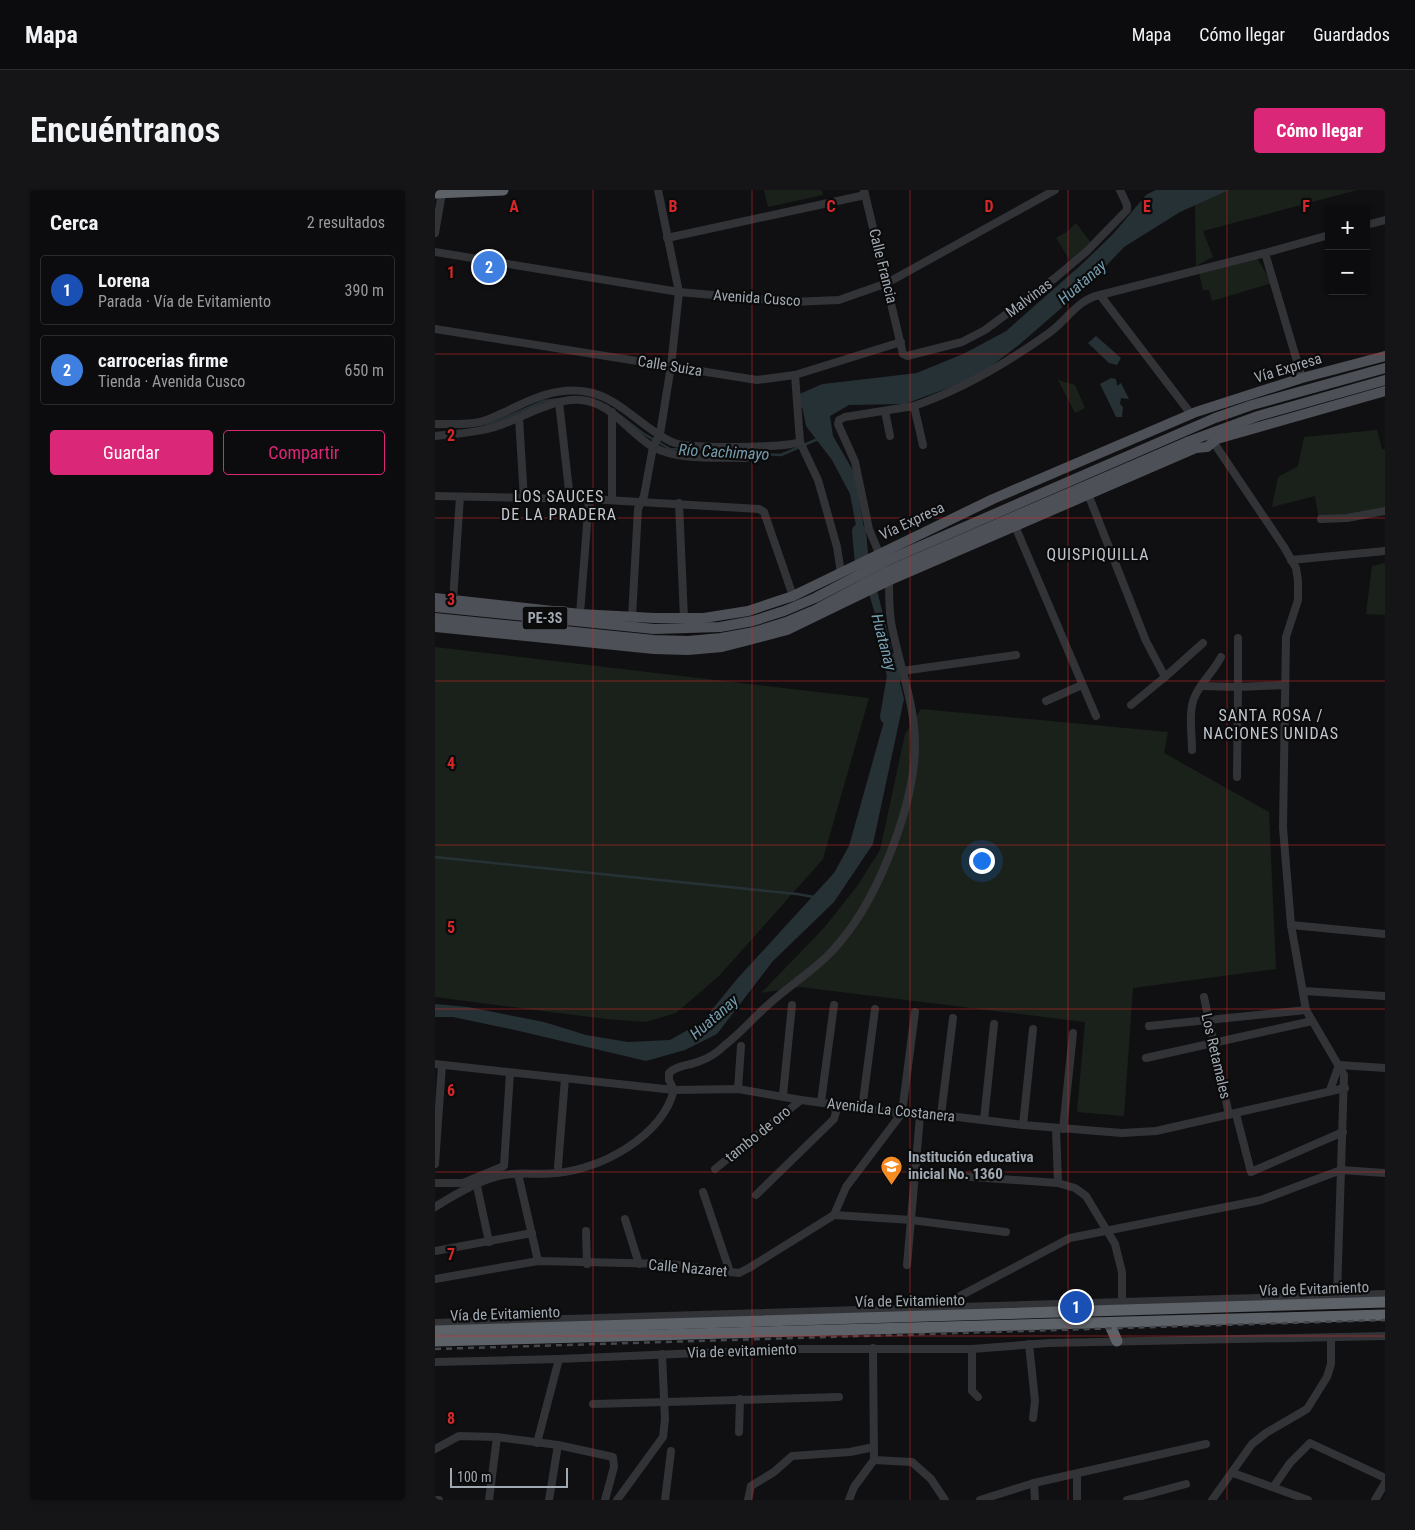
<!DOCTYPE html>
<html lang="es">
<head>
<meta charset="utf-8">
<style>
	:root { --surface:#0c0c0e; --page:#151517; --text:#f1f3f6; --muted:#9a9b9e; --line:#2c2c2e; --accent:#db2777 }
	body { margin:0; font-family:"Roboto Condensed",sans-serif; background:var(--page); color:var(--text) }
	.controls { position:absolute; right:15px; top:15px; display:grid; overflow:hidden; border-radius:5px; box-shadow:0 1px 4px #0004 }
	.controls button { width:45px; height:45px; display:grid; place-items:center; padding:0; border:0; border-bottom:1px solid var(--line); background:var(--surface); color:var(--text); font:25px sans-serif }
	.scale { position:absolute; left:15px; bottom:12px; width:118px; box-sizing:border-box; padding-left:5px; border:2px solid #a1a9b3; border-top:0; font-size:14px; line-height:18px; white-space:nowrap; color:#a1a9b3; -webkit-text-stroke:4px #0b0b0c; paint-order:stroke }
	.you { position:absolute; left:546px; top:670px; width:18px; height:18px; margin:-12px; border:4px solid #fff; border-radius:50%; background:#1a73e8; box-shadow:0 0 0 8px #1a73e833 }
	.badge { display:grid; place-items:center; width:32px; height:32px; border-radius:50%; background:var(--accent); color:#fff; font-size:16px; font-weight:700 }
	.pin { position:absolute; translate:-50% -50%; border:2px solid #fff; box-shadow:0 1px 5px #0006 }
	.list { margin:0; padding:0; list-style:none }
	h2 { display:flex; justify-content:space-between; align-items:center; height:65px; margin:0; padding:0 20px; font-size:21px }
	h2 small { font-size:16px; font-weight:400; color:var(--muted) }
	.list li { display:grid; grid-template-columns:32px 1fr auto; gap:15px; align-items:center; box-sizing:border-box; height:70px; margin:0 10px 10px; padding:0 10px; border:1px solid var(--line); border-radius:5px }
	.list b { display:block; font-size:19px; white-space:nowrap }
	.list p { margin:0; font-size:16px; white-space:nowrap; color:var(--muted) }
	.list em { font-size:16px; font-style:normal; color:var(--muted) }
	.actions { display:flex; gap:10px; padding:15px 20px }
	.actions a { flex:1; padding:11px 0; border:1px solid var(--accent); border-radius:5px; text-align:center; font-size:18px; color:var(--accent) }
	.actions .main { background:var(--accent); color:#fff }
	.map { position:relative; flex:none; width:950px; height:1310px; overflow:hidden; border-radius:5px }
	header { display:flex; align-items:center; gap:30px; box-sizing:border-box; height:70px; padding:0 25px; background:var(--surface); border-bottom:1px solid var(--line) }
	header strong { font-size:24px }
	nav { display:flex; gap:28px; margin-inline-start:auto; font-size:18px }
	.intro { display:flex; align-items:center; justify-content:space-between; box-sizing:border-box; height:120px; padding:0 30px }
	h1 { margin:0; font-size:35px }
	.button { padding:12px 22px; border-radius:5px; background:var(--accent); color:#fff; font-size:18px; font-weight:700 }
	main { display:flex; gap:30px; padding:0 30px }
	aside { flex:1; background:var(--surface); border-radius:5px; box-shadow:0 1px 4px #0004 }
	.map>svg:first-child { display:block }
</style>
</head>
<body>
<header>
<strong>Mapa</strong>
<nav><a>Mapa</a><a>Cómo llegar</a><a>Guardados</a></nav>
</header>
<div class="intro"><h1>Encuéntranos</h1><a class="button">Cómo llegar</a></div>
<main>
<aside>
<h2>Cerca<small>2 resultados</small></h2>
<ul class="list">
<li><span class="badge" style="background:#1a4fb4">1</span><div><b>Lorena</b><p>Parada · Vía de Evitamiento</p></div><em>390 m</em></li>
<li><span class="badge" style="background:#3f7fe0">2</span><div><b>carrocerias firme</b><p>Tienda · Avenida Cusco</p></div><em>650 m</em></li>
</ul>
<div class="actions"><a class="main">Guardar</a><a>Compartir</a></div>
</aside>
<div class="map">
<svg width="950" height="1310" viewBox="0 0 950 1310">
	<rect width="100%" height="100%" fill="#101012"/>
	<g fill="#1a211a">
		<polygon points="329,0 387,0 388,5 333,17"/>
		<polygon points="794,0 922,0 768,41 778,67 761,76 760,15"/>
		<polygon points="641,33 656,53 636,72 621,48 633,41"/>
		<polygon points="822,68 837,93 777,111 774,100 768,100 764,83"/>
		<polygon points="623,190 640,195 650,218 640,223"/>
		<polygon points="942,240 947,259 950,259 950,322 884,330 880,306 837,317 843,287 863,276 869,247"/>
		<polygon points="950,373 950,425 931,424 937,376"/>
		<polygon points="0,457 434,508 388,669 284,786 241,823 211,832 171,829 0,807"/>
		<polygon points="486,519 733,542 729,563 834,622 841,779 698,798 689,926 642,922 650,832 365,797 326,803 389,738 423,695 445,660 470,544"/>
	</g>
	<g fill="#263135">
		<polygon points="737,0 794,0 745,22 689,57 654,94 585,154 542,187 470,214 414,215 395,226 398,246 420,284 433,364 469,509 438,654 399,712 338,771 282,844 250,860 211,871 80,840 18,827 0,827 0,814 33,817 109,832 151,845 193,852 235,850 267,832 302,789 399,683 414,656 455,510 459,486 434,404 415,304 397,270 371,236 366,211 389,201 483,190 532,170 575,147 652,79 683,49 716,10"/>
		<polygon points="661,146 686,168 682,175 674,173 653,153"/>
		<polygon points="676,188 681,189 682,196 686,193 694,209 686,208 685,214 688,217 687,227 681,227 665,194"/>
	</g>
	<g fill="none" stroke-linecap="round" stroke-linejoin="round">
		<g stroke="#263135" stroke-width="2.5">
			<polyline points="171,215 209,244 235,259 346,265 383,249"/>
			<polyline points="51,236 109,211 125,209"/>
			<polyline points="0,667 362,704 379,707"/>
		</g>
		<g stroke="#263135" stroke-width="14">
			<polyline points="366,211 389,201 483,190 532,170 575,147 652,79 683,49 716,10 737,0"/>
			<polyline points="424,341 428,385"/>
			<polyline points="452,527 459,486 455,469"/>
		</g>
		<g stroke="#313337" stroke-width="8">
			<polyline points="429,0 468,164 472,166 527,152 550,140 620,88 651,62 692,20 692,15 685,0"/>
			<polyline points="931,35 950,30"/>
			<polyline points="0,43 7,3"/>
			<polyline points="232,48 430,5"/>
			<polyline points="0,62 244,102 357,112 404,110 452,93 620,0"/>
			<polyline points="0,139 322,190 360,185 466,152"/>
			<polyline points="360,185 365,252 383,290 402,357 406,383"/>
			<polyline points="867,188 830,63 894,45"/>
			<polyline points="124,212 135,309"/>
			<path d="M479 216C528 199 572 173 614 143 631 131 643 109 665 105"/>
			<polyline points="450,221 455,246"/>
			<polyline points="756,224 665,105 830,63"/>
			<polyline points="84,228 89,309"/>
			<path d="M0 234C15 234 30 235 45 232 54 230 62 225 70 222 96 209 123 196 153 202 185 208 208 239 237 252 251 259 349 258 365 252"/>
			<path d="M0 246C20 244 40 243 60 237 85 229 120 207 146 210 178 213 192 242 218 257 244 271 282 267 311 268"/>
			<polyline points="779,253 849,357 861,378 863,391 863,410 851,447 848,638 856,735 871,820 909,885 902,1105"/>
			<polyline points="653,304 711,451 730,487 768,453"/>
			<polyline points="0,306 154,309 324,319 329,322 358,406"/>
			<polyline points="177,310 177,222"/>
			<polyline points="244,313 249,428"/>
			<polyline points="886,329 912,328 950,321"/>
			<polyline points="580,336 661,526"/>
			<polyline points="444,363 434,339 420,272 403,234 404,230 410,227 479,216 488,255"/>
			<polyline points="856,370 950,361"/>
			<polyline points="18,410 25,307"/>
			<polyline points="145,424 154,309"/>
			<polyline points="197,427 203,319 209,306 218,257 225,244 236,176 244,102 223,0"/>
			<polyline points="467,481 581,465"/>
			<polyline points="766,496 803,497 803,448"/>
			<polyline points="611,511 647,495"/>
			<polyline points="696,515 730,487"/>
			<path d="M757 560C757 544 753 520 760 506 767 491 779 481 786 467"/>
			<polyline points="802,587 803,497 850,495"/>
			<polyline points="856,735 950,744"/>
			<polyline points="868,801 950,806"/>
			<polyline points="769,807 794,925"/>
			<polyline points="714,836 871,820"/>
			<polyline points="711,868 877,831"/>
			<polyline points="0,874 239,900 303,899 366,910 485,926 506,925 588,935 687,943 721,941 910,898"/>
			<polyline points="303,899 306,856"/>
			<polyline points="895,900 904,875 950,878"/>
			<polyline points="348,905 357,815"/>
			<polyline points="386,912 399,815"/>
			<polyline points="427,919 440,819"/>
			<polyline points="801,924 816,982 908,942"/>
			<polyline points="506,925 518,828"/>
			<polyline points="549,930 559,834"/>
			<polyline points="588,935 598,839"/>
			<polyline points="621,938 623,993 640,998 651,1006 680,1054 687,1082 687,1112"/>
			<polyline points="628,939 638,843"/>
			<polyline points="0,974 7,875"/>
			<polyline points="123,977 130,888"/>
			<polyline points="280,979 366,910"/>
			<polyline points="480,983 623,993"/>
			<polyline points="83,984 103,1071"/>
			<polyline points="0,993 28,993 69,976 75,883"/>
			<polyline points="42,996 54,1052"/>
			<polyline points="268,1002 295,1082"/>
			<polyline points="321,1005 399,929 401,922 399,915"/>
			<path d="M0 1017C19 1005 46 989 68 985 86 982 104 985 122 983 167 979 227 946 239 900L234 890V883C242 875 254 876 265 871 274 868 283 862 290 855 306 843 319 827 334 814 357 793 386 776 405 752 444 706 480 614 480 554 480 512 463 472 456 432 454 418 454 404 454 390"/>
			<polyline points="399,1025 476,1030 571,1042"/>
			<polyline points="190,1029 204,1074"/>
			<polyline points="151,1041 152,1074"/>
			<polyline points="0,1061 97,1043"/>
			<polyline points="472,1075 485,926"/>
			<polyline points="0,1089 103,1071 235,1074 295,1082 304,1083 314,1078 399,1025 411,997 467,923 480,822"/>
			<polyline points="525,1117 522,1111 525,1106 635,1048 826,1010 906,980 950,983"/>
			<polyline points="0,1133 950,1104"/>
			<polyline points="594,1154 600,1211 598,1228"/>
			<polyline points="438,1158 439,1270 477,1272 496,1289 510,1310"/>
			<polyline points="537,1159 537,1201 543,1207"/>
			<polyline points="0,1172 124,1169 361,1159 537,1159 614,1153 950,1146"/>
			<polyline points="158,1214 404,1207"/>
			<polyline points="304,1242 305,1209"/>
			<polyline points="102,1253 124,1169"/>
			<polyline points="0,1259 24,1246 62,1247"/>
			<polyline points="798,1283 873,1310"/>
			<polyline points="642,1285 642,1310"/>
			<polyline points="599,1293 600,1310"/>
			<polyline points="839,1296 855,1273 875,1253 950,1288"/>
			<polyline points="0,1310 4,1310"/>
			<polyline points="54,1310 62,1247 123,1255 178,1267 179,1277 170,1310"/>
			<polyline points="114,1310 123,1255"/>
			<polyline points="182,1310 228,1247 230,1229 227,1164"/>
			<polyline points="230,1310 236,1261"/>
			<polyline points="313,1310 316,1296 339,1282 357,1266 415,1262 439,1257"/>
			<polyline points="414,1310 419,1297 439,1270"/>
			<polyline points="545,1310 599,1293 771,1254"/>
			<polyline points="692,1310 751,1294"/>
			<polyline points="777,1310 817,1254 831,1243 872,1219 892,1187 896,1174 896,1148"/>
			<polyline points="940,1310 950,1293"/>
		</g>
		<g stroke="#4d5056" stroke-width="10">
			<polyline points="0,408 145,424 219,428 269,428 313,421 358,406 558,309 761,222 867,188 950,166"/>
			<polyline points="0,417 219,439 285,437 318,431 349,421 380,408 449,372 780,228 817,215 950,178"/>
			<polyline points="0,428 219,450 253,451 286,448 319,442 351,432 382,419 453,381 752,252 823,226 950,190"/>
			<polyline points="0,437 219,459 253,460 287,457 352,440 453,391 761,258 772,257 782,249 950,201"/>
		</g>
		<g stroke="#5d6268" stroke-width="11">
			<polyline points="0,3 68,0"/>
			<polyline points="674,1133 682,1151"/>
			<polyline points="0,1141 950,1112"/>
			<polyline points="0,1151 950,1125"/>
		</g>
		<polyline stroke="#44474c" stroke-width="2.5" stroke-dasharray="6 5" stroke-linecap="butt" points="0,1159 950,1130"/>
	</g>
	<path fill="none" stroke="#d62828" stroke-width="1" stroke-opacity="0.55" d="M158 0V1310M317 0V1310M475 0V1310M633 0V1310M792 0V1310M0 164H950M0 328H950M0 491H950M0 655H950M0 819H950M0 982H950M0 1146H950"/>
	<defs>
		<symbol id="school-pin" viewBox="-11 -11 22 30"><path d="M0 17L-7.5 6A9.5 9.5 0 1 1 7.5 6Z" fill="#f68b24" stroke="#0b0b0c"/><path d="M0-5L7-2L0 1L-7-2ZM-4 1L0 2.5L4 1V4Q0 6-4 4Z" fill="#fff"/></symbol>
	</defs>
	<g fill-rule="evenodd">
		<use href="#school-pin" x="444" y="964" width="25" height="34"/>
	</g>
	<g text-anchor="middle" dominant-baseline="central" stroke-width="4.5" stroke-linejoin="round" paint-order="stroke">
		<rect fill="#0b0b0c" stroke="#747a81" stroke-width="1" x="87.5" y="416.5" width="45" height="23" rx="4"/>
		<g font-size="14" font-weight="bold" fill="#a1a9b3">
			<text x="110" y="428">PE-3S</text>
		</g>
		<g font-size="15" fill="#a1a9b3" stroke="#0b0b0c">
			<text transform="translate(448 76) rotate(76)">Calle Francia</text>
			<text transform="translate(322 108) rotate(4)">Avenida Cusco</text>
			<text transform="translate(594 108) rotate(-37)">Malvinas</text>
			<text transform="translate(235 176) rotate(9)">Calle Suiza</text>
			<text transform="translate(853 178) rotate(-17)">Vía Expresa</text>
			<text transform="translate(477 331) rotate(-25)">Vía Expresa</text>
			<text transform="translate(781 866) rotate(77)">Los Retamales</text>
			<text transform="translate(456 920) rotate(6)">Avenida La Costanera</text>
			<text transform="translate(323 944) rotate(-39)">tambo de oro</text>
			<text transform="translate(253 1078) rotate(5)">Calle Nazaret</text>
			<text transform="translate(879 1099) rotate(-2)">Vía de Evitamiento</text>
			<text transform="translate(475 1111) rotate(-1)">Vía de Evitamiento</text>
			<text transform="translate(70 1124) rotate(-2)">Vía de Evitamiento</text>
			<text transform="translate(307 1161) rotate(-2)">Via de evitamiento</text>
		</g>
		<g font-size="15" font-weight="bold" fill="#a1a9b3" stroke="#0b0b0c" text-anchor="start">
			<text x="473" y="967">Institución educativa<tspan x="473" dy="17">inicial No. 1360</tspan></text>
		</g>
		<g font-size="16" font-style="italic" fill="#769eb0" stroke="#0b0b0c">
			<text transform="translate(647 92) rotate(-41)">Huatanay</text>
			<text transform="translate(289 262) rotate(3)">Río Cachimayo</text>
			<text transform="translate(449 452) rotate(75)">Huatanay</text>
			<text transform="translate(279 827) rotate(-41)">Huatanay</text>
		</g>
		<g font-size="16" letter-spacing="1" fill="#c2c7cf" stroke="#0b0b0c">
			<text x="124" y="306">LOS SAUCES<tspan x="124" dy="18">DE LA PRADERA</tspan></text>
			<text x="663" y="364">QUISPIQUILLA</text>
			<text x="836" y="525">SANTA ROSA /<tspan x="836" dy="18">NACIONES UNIDAS</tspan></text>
		</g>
	</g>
	<g font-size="16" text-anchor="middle" font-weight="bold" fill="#d62828" stroke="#0b0b0c" stroke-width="4.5" stroke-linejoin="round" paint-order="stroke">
		<text x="79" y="22">A</text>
		<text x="238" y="22">B</text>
		<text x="396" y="22">C</text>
		<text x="554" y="22">D</text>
		<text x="712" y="22">E</text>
		<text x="871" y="22">F</text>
		<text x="16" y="88">1</text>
		<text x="16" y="251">2</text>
		<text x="16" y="415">3</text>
		<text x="16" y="579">4</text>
		<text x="16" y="743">5</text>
		<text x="16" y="906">6</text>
		<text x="16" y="1070">7</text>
		<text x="16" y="1234">8</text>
	</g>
</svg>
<div class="controls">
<button>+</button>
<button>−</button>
</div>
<div class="scale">100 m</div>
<div class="you"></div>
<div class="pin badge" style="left:641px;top:1117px;background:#1a4fb4">1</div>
<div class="pin badge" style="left:54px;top:77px;background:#3f7fe0">2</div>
</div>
</main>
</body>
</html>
